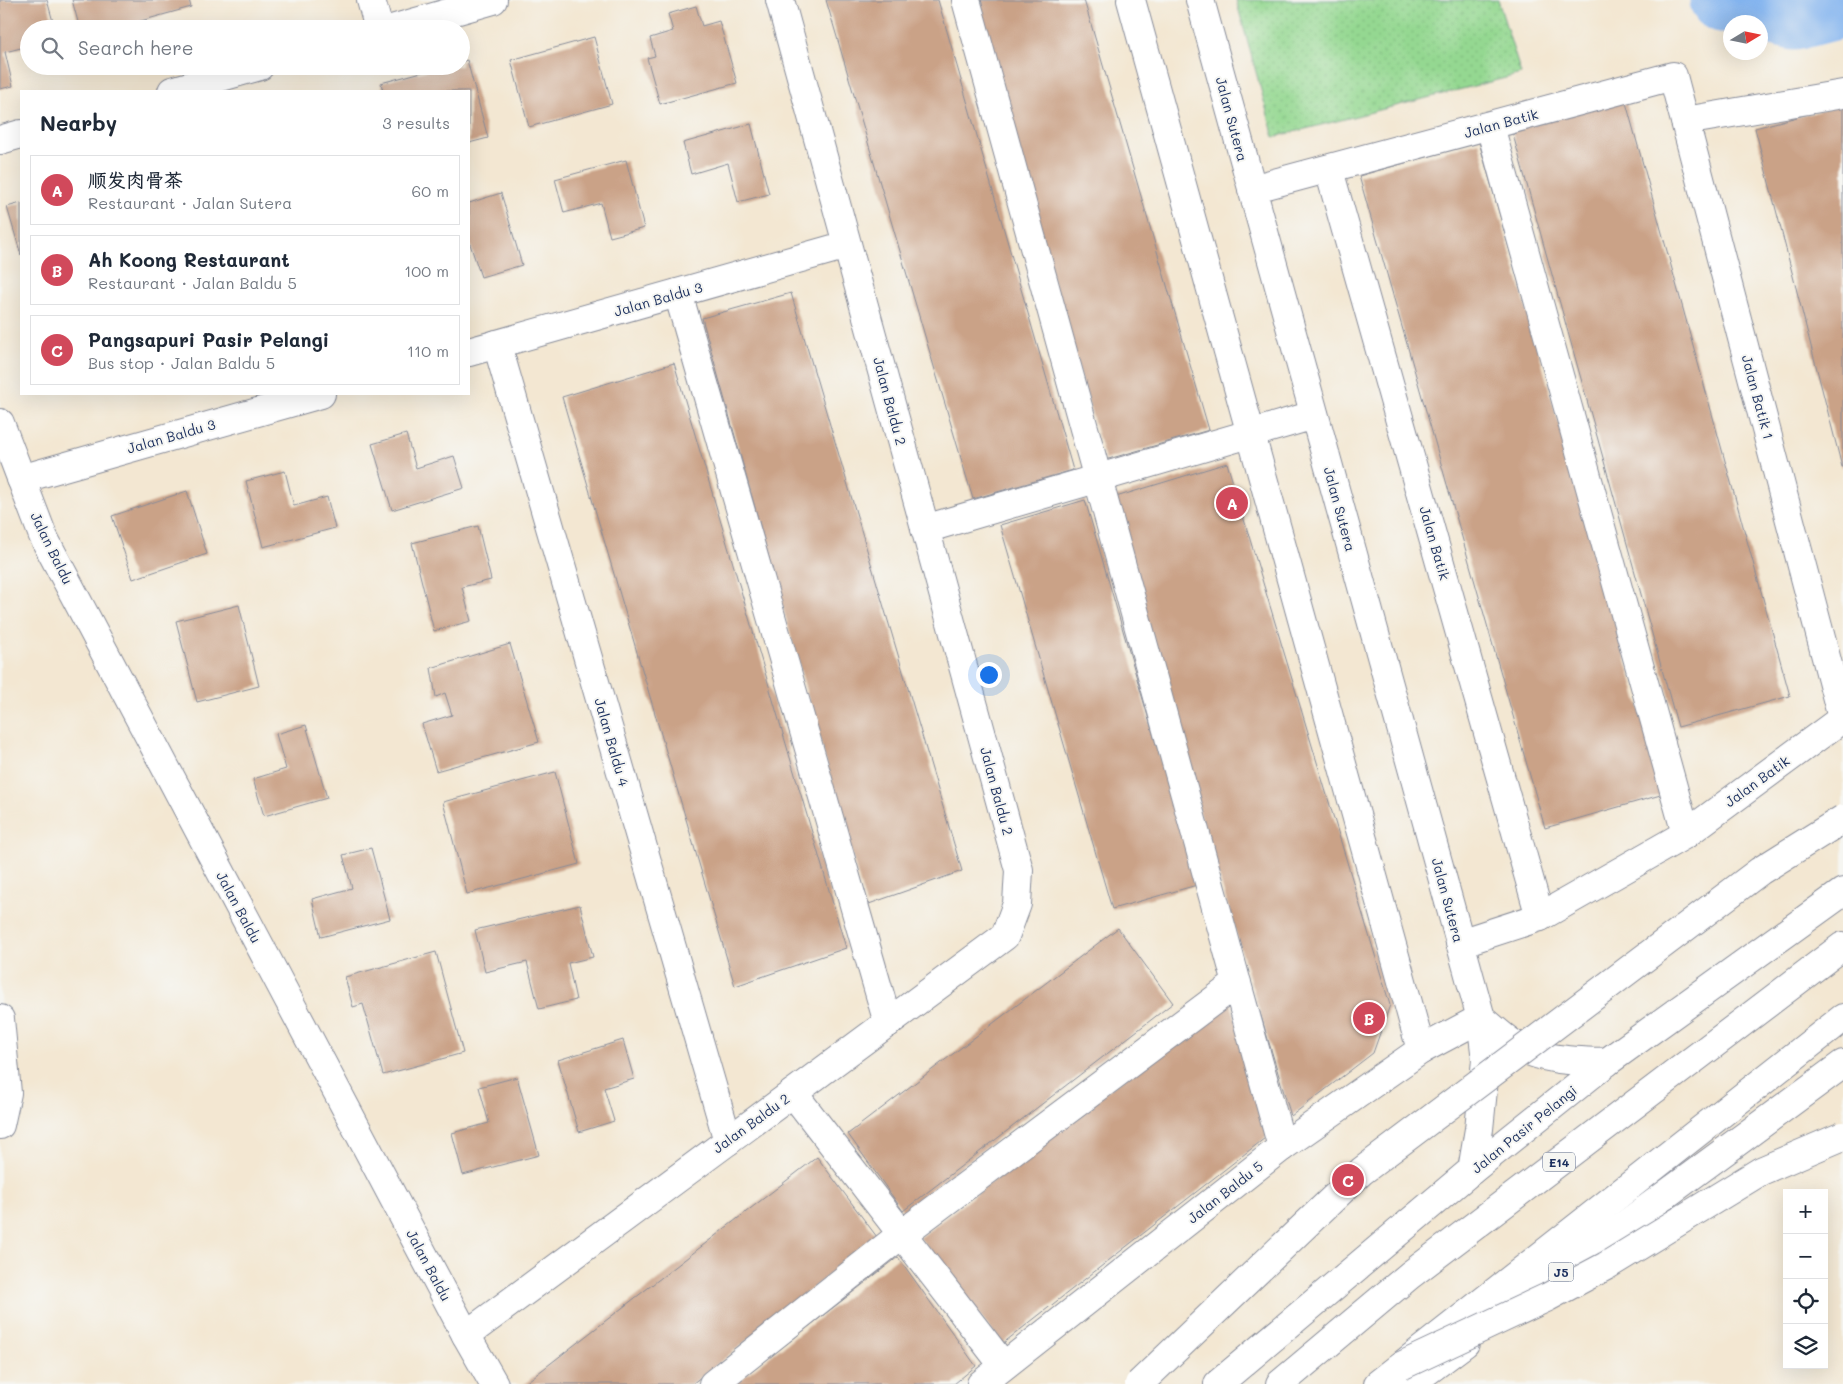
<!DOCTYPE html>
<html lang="en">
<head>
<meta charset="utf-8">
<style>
	:root { --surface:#fff; --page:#f6f6f7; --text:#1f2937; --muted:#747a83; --line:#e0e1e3; --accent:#d1495b }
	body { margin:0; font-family:Mali,"LXGW WenKai TC",sans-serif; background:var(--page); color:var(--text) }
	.controls { position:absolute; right:15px; bottom:15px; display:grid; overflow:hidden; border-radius:0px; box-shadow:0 5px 20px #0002 }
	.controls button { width:45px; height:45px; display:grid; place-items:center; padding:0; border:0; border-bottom:1px solid var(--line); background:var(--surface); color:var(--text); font:25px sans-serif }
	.compass { position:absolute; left:1723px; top:15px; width:45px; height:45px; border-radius:50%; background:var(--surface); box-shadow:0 5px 20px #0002; rotate:80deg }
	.you { position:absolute; left:988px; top:674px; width:18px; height:18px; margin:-12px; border:4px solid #fff; border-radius:50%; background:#1a73e8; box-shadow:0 0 0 8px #1a73e833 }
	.badge { display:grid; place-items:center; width:32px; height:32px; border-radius:50%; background:var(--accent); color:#fff; font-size:16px; font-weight:700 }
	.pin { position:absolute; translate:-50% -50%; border:2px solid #fff; box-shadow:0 1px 5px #0006 }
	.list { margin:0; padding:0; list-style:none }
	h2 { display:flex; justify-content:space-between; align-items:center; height:65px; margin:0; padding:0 20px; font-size:21px }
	h2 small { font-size:16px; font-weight:400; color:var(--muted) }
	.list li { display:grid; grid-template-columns:32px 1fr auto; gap:15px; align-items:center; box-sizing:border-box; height:70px; margin:0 10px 10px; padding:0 10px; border:1px solid var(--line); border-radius:0px }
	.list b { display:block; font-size:19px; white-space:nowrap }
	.list p { margin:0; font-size:16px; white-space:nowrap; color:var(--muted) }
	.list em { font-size:16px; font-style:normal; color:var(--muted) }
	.icon { flex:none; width:28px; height:28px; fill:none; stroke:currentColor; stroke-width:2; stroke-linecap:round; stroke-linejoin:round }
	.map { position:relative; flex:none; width:1843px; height:1384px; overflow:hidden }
	.search { position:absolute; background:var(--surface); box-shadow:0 5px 20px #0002; left:20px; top:20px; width:450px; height:55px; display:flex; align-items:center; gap:12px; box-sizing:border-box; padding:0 18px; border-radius:28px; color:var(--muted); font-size:19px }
	.panel { position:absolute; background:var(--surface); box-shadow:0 5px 20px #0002; left:20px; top:90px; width:450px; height:305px; border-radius:0px }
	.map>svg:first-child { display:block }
</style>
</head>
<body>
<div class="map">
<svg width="1843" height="1384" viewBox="0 0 1843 1384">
	<defs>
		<pattern id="grass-dots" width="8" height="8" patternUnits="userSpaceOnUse" patternTransform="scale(1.25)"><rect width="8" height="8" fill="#94d891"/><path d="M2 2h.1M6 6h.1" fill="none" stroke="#7fba7f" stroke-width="1.8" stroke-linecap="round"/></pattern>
	</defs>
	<rect width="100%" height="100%" fill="#f6f6f2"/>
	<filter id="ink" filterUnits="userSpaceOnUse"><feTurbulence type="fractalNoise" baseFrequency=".02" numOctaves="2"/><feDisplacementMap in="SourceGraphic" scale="10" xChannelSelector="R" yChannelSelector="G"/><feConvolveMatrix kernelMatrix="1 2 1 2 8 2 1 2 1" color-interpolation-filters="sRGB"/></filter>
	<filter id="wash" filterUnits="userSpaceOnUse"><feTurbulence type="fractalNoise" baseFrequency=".0096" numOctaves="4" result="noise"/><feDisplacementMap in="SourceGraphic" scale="20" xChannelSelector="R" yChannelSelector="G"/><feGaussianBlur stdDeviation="1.12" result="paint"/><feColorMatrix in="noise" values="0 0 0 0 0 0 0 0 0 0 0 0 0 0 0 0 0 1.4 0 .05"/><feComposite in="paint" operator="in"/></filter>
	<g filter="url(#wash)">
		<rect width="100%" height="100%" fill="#f3e7d2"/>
		<polygon fill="url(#grass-dots)" stroke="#588478" points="1236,0 1498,0 1521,74 1274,137"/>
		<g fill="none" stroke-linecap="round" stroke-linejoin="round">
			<polyline stroke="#83b4ef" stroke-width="65" points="1722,0 1794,18 1843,5"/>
		</g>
		<g id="blocks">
			<g fill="#caa287">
				<polygon points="0,0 47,0 55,29 29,29 29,46 5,52 13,86 0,89"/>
				<polygon points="72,0 189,0 191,7 112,29 80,29"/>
				<polygon points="826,0 938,0 1073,470 973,499"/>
				<polygon points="971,0 1084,0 1209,430 1105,460"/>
				<polygon points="696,6 702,26 719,21 737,83 660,104 647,58 655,56 650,38 673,31 668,14"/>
				<polygon points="594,37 612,104 529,127 511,60"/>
				<polygon points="467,60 488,138 469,143 469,91 383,91 381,83 444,66 461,66 461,62"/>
				<polygon points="1625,99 1790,696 1678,727 1512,131"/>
				<polygon points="1843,105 1843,467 1842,467 1755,128"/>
				<polygon points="751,124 769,194 738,202 728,163 691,174 683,143"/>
				<polygon points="1479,142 1664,794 1545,828 1359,176"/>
				<polygon points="626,160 644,228 610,237 601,203 564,213 555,179"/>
				<polygon points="501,193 522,265 481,277 469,241 469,203"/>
				<polygon points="21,203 21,255 7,207"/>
				<polygon points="791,293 962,871 866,905 702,318"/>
				<polygon points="674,363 846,948 735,986 562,397"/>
				<polygon points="406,434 416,468 454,456 464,488 392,510 372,444"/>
				<polygon points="1227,463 1390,1005 1373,1053 1291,1116 1106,500"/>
				<polygon points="285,471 294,506 327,497 335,528 263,547 246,481"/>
				<polygon points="187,491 207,554 133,579 112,516"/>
				<polygon points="1085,500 1197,885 1112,909 1000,525"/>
				<polygon points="478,526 491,580 462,587 471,621 434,631 412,543"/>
				<polygon points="239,605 259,686 197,702 176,621"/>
				<polygon points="510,644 539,742 436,771 422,724 452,715 445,693 436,697 431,668"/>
				<polygon points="306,725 327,798 264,816 253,779 286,769 276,734"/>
				<polygon points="555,772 579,864 467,894 443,802"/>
				<polygon points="371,848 390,919 321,937 312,899 352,888 343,855"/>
				<polygon points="580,905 593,957 568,963 576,1000 539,1009 527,962 485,972 475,930"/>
				<polygon points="1118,928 1173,1003 903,1211 848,1134"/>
				<polygon points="436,952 463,1053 383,1075 363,1004 353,1007 345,977"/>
				<polygon points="1228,996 1274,1131 1002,1344 920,1238"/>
				<polygon points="623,1040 634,1079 604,1088 614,1121 579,1132 558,1060"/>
				<polygon points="517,1077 539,1155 463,1175 452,1133 489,1123 479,1087"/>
				<polygon points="817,1157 877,1237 692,1384 524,1384"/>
				<polygon points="898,1257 976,1366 954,1384 735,1384"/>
			</g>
		</g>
	</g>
	<g filter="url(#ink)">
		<use href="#blocks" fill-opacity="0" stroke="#878b98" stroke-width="1"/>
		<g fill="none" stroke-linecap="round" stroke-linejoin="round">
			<defs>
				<g id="minor">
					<polyline points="371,0 379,29"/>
					<polyline points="966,0 1282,1147"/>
					<polyline points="1131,0 1421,1050"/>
					<polyline points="1200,0 1481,1018 1486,1060 1479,1129 1472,1170"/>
					<polyline points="392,29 493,0"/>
					<polyline points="172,91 260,66"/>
					<polyline points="1685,121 1843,94"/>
					<polyline points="1490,126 1686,834"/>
					<polyline points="0,140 21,134"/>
					<polyline points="1329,170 1540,917"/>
					<polyline points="1252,189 1673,76 1842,718"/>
					<polyline points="678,293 888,1023"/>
					<polyline points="497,344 728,1141"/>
					<polyline points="469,352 847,245"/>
					<polyline points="0,423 43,536 466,1335 494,1384"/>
					<polyline points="21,479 321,394"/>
					<polyline points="925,529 1314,415"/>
					<polyline points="1460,943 1540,917 1686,834 1843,718"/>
					<path d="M1481 1018C1491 1026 1501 1036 1512 1043 1541 1061 1574 1061 1607 1062"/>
					<polyline points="0,1019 7,1093 0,1125"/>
					<polyline points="793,1093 1003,1365"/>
					<polyline points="466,1335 1005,936 1017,904 1019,870 780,0"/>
					<polyline points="713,1384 902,1234 1237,983"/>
					<polyline points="981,1384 1282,1147 1421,1050 1481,1018"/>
				</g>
				<g id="major">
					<polyline points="1520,1302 1843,1064"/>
					<polyline points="1218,1384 1472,1170 1607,1062 1843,892"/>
					<polyline points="1410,1384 1465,1343"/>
				</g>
				<g id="highway">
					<polyline points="1280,1384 1410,1275 1843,946"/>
					<polyline points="1378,1384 1843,1018"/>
				</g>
			</defs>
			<use href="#minor" stroke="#878b98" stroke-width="30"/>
			<use href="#major" stroke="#878b98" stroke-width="30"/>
			<use href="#highway" stroke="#878b98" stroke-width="30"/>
			<use href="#minor" stroke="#fff" stroke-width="28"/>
			<use href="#major" stroke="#fff" stroke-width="28"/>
			<use href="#highway" stroke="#fff" stroke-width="28"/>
			<defs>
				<g id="highway-bridge">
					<polyline points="1401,1366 1548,1297 1606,1266 1761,1171 1843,1136"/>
					<polyline points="1139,1384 1362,1171 1760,871 1843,819"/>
				</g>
			</defs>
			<use href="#highway-bridge" stroke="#878b98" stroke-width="30" stroke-linecap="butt"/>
			<use href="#highway-bridge" stroke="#fff" stroke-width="28"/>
		</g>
	</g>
	<g text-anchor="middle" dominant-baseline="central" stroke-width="4" stroke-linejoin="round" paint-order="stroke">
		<g fill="#f6f6f2" stroke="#5d6b8a" stroke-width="1">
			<rect x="1543" y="1152.5" width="32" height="19" rx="4"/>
			<rect x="1548.5" y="1262.5" width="25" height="19" rx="4"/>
		</g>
		<g font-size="12" font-weight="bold" fill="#1b2f5e">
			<text x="1559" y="1162">E14</text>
			<text x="1561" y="1272">J5</text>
		</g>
		<g font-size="14" fill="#1b2f5e" stroke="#f6f6f2">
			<text transform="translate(1232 119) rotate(75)">Jalan Sutera</text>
			<text transform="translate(1501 123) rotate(-15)">Jalan Batik</text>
			<text transform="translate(658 299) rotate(-16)">Jalan Baldu 3</text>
			<text transform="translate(1758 397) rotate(75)">Jalan Batik 1</text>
			<text transform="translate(890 401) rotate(75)">Jalan Baldu 2</text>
			<text transform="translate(171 436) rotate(-16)">Jalan Baldu 3</text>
			<text transform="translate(1340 509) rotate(75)">Jalan Sutera</text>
			<text transform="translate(1435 543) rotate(74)">Jalan Batik</text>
			<text transform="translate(52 548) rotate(64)">Jalan Baldu</text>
			<text transform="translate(612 742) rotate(74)">Jalan Baldu 4</text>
			<text transform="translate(1757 781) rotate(-36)">Jalan Batik</text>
			<text transform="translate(997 791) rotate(75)">Jalan Baldu 2</text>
			<text transform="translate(1448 900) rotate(75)">Jalan Sutera</text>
			<text transform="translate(239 907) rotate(62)">Jalan Baldu</text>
			<text transform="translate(751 1123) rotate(-36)">Jalan Baldu 2</text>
			<text transform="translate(1524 1129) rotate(-39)">Jalan Pasir Pelangi</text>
			<text transform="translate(1225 1192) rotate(-38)">Jalan Baldu 5</text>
			<text transform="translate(429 1265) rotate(62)">Jalan Baldu</text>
		</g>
	</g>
</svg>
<div class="controls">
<button>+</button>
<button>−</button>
<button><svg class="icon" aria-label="locate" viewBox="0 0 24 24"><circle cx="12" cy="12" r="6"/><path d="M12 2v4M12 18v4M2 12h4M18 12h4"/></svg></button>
<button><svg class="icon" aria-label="layers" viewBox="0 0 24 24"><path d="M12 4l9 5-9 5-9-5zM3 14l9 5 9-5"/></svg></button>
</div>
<svg class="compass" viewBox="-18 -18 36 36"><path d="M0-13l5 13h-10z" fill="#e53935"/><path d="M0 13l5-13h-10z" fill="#747a83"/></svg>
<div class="you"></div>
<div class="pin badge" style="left:1232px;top:503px">A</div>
<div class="pin badge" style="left:1369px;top:1018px">B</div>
<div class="pin badge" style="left:1348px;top:1180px">C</div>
<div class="search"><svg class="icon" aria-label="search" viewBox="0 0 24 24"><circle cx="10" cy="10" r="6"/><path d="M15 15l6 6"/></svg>Search here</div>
<section class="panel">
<h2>Nearby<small>3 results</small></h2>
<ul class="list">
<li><span class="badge">A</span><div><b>顺发肉骨茶</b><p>Restaurant · Jalan Sutera</p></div><em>60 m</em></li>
<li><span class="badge">B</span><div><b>Ah Koong Restaurant</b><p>Restaurant · Jalan Baldu 5</p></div><em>100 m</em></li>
<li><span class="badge">C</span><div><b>Pangsapuri Pasir Pelangi</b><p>Bus stop · Jalan Baldu 5</p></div><em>110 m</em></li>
</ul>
</section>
</div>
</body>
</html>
